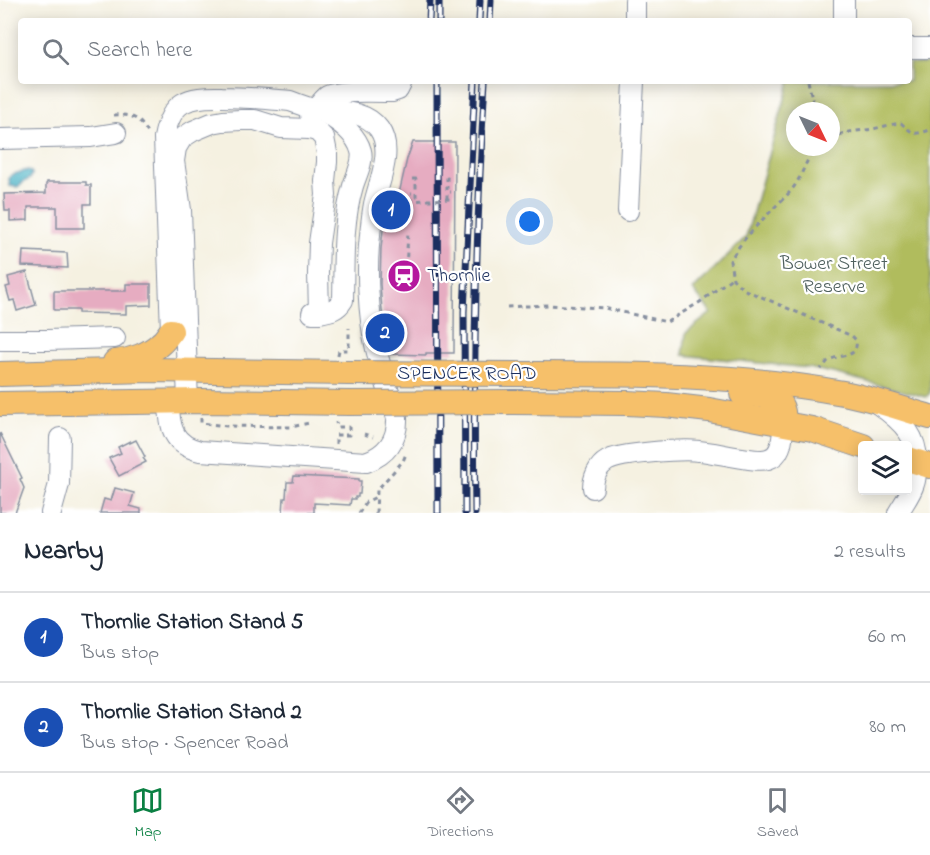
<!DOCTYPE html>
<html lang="en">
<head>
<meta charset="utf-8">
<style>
	:root { --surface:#fff; --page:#f2f2f3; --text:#1f2937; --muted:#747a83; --line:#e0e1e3; --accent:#0b8043 }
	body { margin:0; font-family:"Indie Flower",sans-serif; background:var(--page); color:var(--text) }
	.controls { position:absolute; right:18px; bottom:18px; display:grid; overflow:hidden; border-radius:6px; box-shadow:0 3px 15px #0003 }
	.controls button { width:54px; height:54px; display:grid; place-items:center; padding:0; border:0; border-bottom:2px solid var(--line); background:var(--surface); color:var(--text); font:30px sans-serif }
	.compass { position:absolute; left:786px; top:102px; width:54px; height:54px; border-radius:50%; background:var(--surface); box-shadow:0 3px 15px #0003; rotate:133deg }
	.you { position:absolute; left:530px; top:222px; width:21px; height:21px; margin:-15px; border:4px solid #fff; border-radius:50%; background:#1a73e8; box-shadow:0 0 0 9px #1a73e833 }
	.badge { display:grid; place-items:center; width:39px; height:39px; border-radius:50%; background:var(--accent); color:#fff; font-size:20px; font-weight:700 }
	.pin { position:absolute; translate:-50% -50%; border:3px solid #fff; box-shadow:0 2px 6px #0006 }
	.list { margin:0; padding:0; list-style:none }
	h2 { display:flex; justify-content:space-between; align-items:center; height:78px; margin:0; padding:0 24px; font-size:26px }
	h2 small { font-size:20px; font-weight:400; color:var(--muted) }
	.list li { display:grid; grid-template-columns:39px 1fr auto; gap:18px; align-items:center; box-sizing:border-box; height:90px; padding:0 24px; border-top:2px solid var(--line) }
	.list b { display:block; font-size:22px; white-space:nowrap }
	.list p { margin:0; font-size:20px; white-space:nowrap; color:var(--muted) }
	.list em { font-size:20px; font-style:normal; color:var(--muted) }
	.icon { flex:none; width:33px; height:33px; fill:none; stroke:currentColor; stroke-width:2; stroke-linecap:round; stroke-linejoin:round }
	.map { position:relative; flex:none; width:930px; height:513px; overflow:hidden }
	.search { position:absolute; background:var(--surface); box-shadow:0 3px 15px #0003; left:18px; right:18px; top:18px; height:66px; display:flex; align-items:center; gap:15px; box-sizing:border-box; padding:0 21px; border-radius:6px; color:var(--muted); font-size:22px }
	.sheet { height:258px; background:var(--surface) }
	nav { display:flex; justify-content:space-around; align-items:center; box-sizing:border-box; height:84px; border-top:2px solid var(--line); background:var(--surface); font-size:16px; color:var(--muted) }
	nav a { display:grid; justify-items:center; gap:3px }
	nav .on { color:var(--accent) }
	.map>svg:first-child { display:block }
</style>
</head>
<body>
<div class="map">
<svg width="930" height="513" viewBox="0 0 930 513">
	<rect width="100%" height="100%" fill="#fff"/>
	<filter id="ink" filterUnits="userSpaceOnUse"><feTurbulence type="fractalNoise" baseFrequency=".0167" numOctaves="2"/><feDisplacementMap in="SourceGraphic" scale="12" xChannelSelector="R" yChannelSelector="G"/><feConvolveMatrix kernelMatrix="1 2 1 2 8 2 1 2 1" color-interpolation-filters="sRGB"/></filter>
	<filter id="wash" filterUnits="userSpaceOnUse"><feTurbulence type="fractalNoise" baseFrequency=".008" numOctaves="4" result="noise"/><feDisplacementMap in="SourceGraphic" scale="24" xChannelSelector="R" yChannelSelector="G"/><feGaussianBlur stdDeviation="1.35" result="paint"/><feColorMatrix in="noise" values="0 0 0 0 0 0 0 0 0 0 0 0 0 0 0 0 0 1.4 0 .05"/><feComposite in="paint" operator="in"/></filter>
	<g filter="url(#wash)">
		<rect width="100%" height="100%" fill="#f5f1e1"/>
		<path fill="#b0bc5d" stroke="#66765e" stroke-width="1.5" fill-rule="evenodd" d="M909 63H930V393L926 397 833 373 808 368 683 355 686 333 711 313 693 290 746 237 790 81H909ZM795 111H831V147H795Z"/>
		<polygon fill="#46b1c4" stroke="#307091" stroke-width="1.5" points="28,170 31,172 32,174 30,179 23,182 21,185 17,187 10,186 9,179 11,175"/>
		<g id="blocks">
			<g fill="#e6acc1">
				<polygon points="413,142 455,142 454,353 426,353 426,355 390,354 388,347 382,310 380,284 381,249 384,221 389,193 399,194 407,159"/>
				<polygon points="47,182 86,182 86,185 91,185 91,204 84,204 84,228 57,228 57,207 28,207 28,220 10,221 10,211 5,211 4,194 46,193 46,184 47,183"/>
				<polygon points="23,251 67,253 68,268 22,266"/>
				<polygon points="27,272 36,305 17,311 14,300 10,301 6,287 10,286 8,277"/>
				<polygon points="126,284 151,284 151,305 126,306 126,314 78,313 78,310 54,310 54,291 126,291"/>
				<polygon points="0,433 22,478 20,479 24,488 15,513 0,513"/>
				<polygon points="136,440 145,457 143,458 146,462 119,476 109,458 121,453 118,447 130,441 130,443"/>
				<polygon points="294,476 359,479 359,481 361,481 360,494 358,494 358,497 355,497 355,499 351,499 350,505 314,503 314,513 283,513 284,498 286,498 287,482 293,482"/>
				<polygon points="115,488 134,493 130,506 141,509 141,513 100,513 104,499 111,501"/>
			</g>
		</g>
	</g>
	<g filter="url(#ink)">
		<use href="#blocks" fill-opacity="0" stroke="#8890a0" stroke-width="1.5"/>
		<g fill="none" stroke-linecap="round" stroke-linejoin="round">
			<defs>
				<g id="minor">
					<polyline points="635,0 635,21"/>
					<polyline points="844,0 844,21"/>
					<polyline points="909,48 930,48"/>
					<path d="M319 110C336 119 356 132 361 151 364 161 356 176 353 186 342 223 344 262 343 300 337 310 330 311 319 313"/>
					<path d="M310 115C316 110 321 101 326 97 333 90 380 92 392 92L398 90 401 84"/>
					<polyline points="0,139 91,137 116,133"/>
					<polyline points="628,211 634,81"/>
					<polyline points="0,340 47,340 115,338"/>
					<path d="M169 402C169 427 173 445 200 451L366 462C386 455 398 440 397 418 390 395 382 372 376 349 368 315 366 269 370 235 371 225 372 214 374 204 379 181 394 150 379 129 365 109 337 112 316 109 307 108 299 104 290 101 283 100 275 100 267 99 252 98 237 97 222 97 187 96 171 101 164 138L171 331"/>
					<polyline points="188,402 181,210 174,161 176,148 182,138 193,131 212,123 223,121 241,120 255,120 281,128 309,129 317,131 324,138 327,153 327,162 325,181 326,195 319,243 318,273 319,313 312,313"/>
					<path d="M878 404C902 421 921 438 916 469 916 474 916 479 914 484 911 494 903 504 898 513"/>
					<path d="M593 488C593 478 598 466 607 461 620 453 683 449 699 451 715 452 756 463 768 459 783 455 782 436 784 423"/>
					<polyline points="51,513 59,484 60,438"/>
				</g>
				<g id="major">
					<path d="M115 362C131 361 150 354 161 343 165 340 168 335 171 331"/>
					<polyline points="0,374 149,370 349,373"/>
					<path d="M514 374C622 374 730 373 837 392 869 397 899 408 930 417"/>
					<path d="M742 394C754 395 771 394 780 404 783 409 784 418 784 423"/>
					<polyline points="513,402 627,403 666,405 709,410 812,429 863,446"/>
					<polyline points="0,404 201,401 349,403"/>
					<polyline points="908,459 930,466"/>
				</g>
			</defs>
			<use href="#minor" stroke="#8890a0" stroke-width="22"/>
			<use href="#major" stroke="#8890a0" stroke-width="26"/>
			<g stroke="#8890a0" stroke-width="3" stroke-dasharray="4.5 4.5" stroke-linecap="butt">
				<polyline points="808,81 813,102 812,111"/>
				<path d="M114 115C132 114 139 118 148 133"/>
				<path d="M831 139C843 131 859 131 873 129 882 127 891 124 901 123 914 135 914 135 930 130"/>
				<path d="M819 147C806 157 805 169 797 182 791 193 780 201 772 210 757 225 740 242 730 261L733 279 743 289 852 336 856 340C859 360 839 353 828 361 827 362 821 369 821 369"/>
				<polyline points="810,154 810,147"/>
				<polyline points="412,179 416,179 416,201"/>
				<polyline points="450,192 451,192"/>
				<polyline points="411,193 412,193"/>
				<polyline points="447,199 447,178 451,179"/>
				<polyline points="393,272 406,271 408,231"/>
				<polyline points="507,307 548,305 604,308 667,322 700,302 733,277"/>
				<polyline points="338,355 339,350 349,350 349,328"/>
				<polyline points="201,418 201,423 227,426 291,427 309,423"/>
				<polyline points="364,434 373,437"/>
				<polyline points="336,444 336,435 349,435 349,427 337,427 336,422"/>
				<polyline points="359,513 366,502 376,497"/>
				<polyline points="376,513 377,490 403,461 406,454"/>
			</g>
			<use href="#minor" stroke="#fff" stroke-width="20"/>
			<use href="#major" stroke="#f6c06b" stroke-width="24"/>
			<defs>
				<g id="rail">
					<polyline points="429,21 430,0"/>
					<polyline points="439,21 439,0"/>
					<polyline points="479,21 480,0"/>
					<polyline points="490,21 491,0"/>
					<polyline points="437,81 438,513"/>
					<polyline points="465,513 464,312 475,81"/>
					<path d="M475 513C473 369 476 225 485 81"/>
				</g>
			</defs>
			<use href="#rail" stroke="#1b2f5e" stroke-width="7"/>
			<use href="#rail" stroke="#fff" stroke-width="4.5" stroke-dasharray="14" stroke-linecap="butt"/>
			<defs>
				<g id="major-bridge">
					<polyline points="349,373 514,374"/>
					<polyline points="349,403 513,402"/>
				</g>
			</defs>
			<use href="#major-bridge" stroke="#8890a0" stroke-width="26" stroke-linecap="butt"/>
			<polyline stroke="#8890a0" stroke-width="3" stroke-dasharray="4.5 4.5" stroke-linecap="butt" points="409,201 450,199"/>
			<use href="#major-bridge" stroke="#f6c06b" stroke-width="24"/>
		</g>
	</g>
	<defs>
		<symbol id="station-disc" viewBox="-11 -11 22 22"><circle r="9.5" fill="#b5179e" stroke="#fff"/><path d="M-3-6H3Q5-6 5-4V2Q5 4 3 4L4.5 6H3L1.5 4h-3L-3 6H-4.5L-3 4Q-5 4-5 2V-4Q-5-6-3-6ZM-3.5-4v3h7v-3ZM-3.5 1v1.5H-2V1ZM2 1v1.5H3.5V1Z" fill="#fff"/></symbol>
	</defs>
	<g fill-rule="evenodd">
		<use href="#station-disc" x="385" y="257" width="38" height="38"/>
	</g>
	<g text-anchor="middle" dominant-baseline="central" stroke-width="4.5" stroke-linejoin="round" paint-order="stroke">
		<g font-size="20" fill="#4f605e" stroke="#fff">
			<text x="834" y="264">Bower Street<tspan x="834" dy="23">Reserve</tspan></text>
		</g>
		<g font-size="20" fill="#1b2f5e" stroke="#fff" text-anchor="start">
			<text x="427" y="276">Thornlie</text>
		</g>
		<g font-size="20" fill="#1b2f5e" stroke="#fff">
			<text x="467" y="374">SPENCER ROAD</text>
		</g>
	</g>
</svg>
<div class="controls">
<button><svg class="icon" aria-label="layers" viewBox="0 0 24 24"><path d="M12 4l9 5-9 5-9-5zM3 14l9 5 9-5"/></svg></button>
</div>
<svg class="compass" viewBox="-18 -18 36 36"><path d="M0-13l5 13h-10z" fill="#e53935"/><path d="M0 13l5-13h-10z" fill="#747a83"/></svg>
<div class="you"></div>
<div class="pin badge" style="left:391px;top:210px;background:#1a4fb4">1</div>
<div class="pin badge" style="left:385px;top:333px;background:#1a4fb4">2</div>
<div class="search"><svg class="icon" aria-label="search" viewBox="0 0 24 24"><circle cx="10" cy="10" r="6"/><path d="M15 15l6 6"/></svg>Search here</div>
</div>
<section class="sheet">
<h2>Nearby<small>2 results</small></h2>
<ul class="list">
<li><span class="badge" style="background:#1a4fb4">1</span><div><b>Thornlie Station Stand 5</b><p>Bus stop</p></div><em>60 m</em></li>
<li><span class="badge" style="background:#1a4fb4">2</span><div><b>Thornlie Station Stand 2</b><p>Bus stop · Spencer Road</p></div><em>80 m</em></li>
</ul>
</section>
<nav>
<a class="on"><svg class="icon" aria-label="map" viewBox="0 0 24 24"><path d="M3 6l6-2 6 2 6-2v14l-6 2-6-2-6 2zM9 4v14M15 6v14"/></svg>Map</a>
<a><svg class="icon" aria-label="directions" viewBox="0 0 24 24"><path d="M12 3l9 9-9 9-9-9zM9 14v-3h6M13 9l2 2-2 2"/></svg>Directions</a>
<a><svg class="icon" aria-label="saved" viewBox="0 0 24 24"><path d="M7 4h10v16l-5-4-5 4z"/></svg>Saved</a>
</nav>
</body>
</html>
